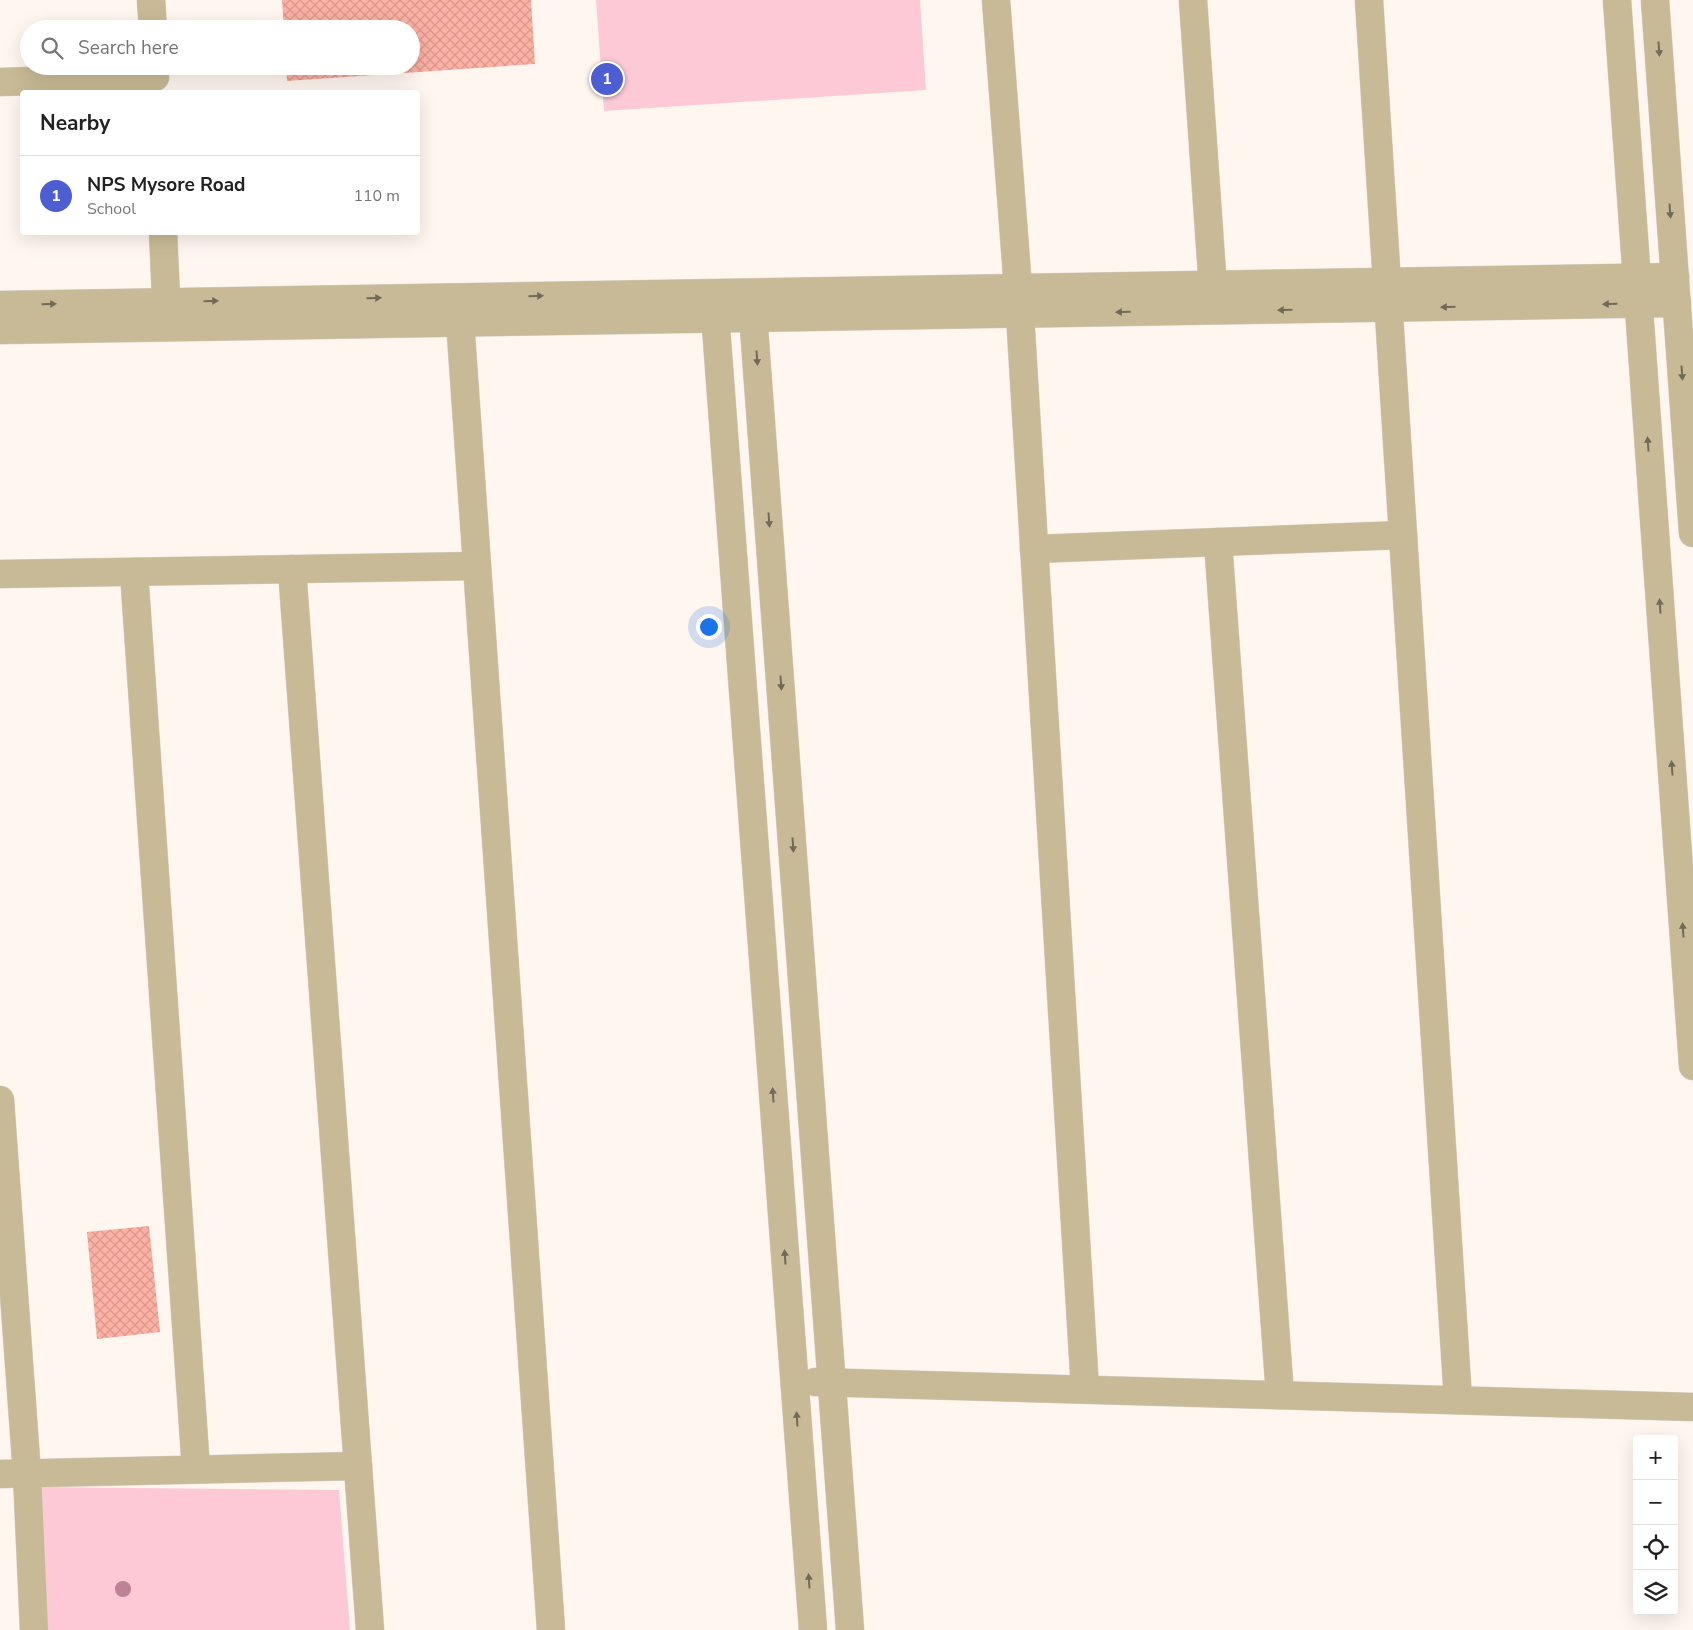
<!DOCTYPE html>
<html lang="en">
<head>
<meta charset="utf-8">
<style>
	:root { --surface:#fff; --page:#f2f2f2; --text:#222; --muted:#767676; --line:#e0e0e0; --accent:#4d5ed3 }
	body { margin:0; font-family:"Nunito Sans",sans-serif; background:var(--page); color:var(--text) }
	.controls { position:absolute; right:15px; bottom:15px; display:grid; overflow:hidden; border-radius:5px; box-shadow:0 5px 20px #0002 }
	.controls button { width:45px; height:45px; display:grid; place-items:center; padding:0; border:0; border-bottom:1px solid var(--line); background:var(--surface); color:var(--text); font:25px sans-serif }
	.you { position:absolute; left:708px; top:626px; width:18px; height:18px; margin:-12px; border:4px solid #fff; border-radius:50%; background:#1a73e8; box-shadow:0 0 0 8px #1a73e833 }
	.badge { display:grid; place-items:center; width:32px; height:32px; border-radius:50%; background:var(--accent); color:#fff; font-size:16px; font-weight:700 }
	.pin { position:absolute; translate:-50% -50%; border:2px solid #fff; box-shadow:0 1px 5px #0006 }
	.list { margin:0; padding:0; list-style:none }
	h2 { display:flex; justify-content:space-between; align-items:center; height:65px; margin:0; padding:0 20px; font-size:21px }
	h2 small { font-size:16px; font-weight:400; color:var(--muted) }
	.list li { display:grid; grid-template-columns:32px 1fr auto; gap:15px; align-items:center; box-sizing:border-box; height:80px; padding:0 20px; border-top:1px solid var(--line) }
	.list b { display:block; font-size:19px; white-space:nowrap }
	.list p { margin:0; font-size:16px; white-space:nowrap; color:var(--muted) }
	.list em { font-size:16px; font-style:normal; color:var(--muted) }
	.icon { flex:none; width:28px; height:28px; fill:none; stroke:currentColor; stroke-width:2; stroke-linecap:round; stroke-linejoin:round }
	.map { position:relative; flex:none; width:1693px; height:1630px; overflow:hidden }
	.search { position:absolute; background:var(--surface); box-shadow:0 5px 20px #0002; left:20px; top:20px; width:400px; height:55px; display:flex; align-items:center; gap:12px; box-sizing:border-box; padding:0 18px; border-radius:28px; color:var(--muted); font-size:19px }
	.panel { position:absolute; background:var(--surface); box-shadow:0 5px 20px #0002; left:20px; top:90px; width:400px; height:145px; border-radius:5px }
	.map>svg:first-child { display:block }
</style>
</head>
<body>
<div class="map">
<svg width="1693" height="1630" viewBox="0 0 1693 1630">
	<defs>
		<pattern id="building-cross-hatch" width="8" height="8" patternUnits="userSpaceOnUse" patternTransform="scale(1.25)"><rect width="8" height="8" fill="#fdb1a4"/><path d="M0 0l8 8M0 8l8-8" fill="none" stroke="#d9988d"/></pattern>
	</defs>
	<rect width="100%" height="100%" fill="#fff6ef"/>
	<g fill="#fdc9d7">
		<polygon points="596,0 920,0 926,90 604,111"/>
		<polygon points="37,1487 339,1490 350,1630 43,1630"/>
	</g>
	<g fill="url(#building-cross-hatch)">
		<polygon points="282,0 531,0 535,64 287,81 286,66 411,66 411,29 284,29"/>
		<polygon points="149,1226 160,1332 97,1339 87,1232"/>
	</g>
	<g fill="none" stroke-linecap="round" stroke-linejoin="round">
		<defs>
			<g id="minor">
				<polyline points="151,0 153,29"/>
				<polyline points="996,0 1020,314 1085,1389"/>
				<polyline points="1193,0 1214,303"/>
				<polyline points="1369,0 1458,1400"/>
				<polyline points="1617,0 1693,1066"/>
				<polyline points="1655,0 1693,533"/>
				<polyline points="0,82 155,77"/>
				<polyline points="163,232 167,319"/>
				<polyline points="714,300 813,1630"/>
				<polyline points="752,301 850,1630"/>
				<polyline points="0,305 1675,277"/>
				<polyline points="459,306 551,1630"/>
				<polyline points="0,330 1677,303"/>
				<polyline points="1218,542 1280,1395"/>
				<polyline points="1034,549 1403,535"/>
				<polyline points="292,569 370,1630"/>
				<polyline points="134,572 196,1469"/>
				<polyline points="0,574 476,566"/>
				<polyline points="0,1100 27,1474 34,1630"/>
				<polyline points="815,1382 1693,1407"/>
				<polyline points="0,1474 358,1466"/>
			</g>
		</defs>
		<use href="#minor" stroke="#d9d1cb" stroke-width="29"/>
		<use href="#minor" stroke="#c8ba96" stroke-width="28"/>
	</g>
	<circle fill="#bf8195" cx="123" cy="1589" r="8"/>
	<defs><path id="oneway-solid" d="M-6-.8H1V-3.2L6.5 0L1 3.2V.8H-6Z" transform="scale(1.25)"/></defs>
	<g fill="#726a58">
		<use href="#oneway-solid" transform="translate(1659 49) rotate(86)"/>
		<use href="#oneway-solid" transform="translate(1670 211) rotate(86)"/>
		<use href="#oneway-solid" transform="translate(536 296) rotate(-1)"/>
		<use href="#oneway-solid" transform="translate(374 298) rotate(-1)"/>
		<use href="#oneway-solid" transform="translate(211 301) rotate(-1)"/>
		<use href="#oneway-solid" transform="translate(49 304) rotate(-1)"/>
		<use href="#oneway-solid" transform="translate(1610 304) rotate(179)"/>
		<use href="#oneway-solid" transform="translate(1448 307) rotate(179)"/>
		<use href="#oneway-solid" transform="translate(1285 310) rotate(179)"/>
		<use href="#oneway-solid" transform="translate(1123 312) rotate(179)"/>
		<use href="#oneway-solid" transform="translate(757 358) rotate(86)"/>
		<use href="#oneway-solid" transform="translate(1682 373) rotate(86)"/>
		<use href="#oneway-solid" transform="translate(1648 444) rotate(-94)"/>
		<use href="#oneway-solid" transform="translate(769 520) rotate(86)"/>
		<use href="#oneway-solid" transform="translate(1660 606) rotate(-94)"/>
		<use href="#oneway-solid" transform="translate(781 683) rotate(86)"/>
		<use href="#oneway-solid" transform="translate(1672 768) rotate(-94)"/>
		<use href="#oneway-solid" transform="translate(793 845) rotate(86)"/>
		<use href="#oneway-solid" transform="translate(1683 930) rotate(-94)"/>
		<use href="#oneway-solid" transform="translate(773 1095) rotate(-94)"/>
		<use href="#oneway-solid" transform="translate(785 1257) rotate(-94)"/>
		<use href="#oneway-solid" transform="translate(797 1419) rotate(-94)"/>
		<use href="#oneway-solid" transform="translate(809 1581) rotate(-94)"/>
	</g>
</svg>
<div class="controls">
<button>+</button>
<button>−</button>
<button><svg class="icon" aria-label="locate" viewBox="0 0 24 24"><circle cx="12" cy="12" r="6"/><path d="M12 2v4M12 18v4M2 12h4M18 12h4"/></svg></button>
<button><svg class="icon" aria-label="layers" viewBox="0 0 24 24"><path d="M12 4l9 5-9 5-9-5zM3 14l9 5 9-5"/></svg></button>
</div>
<div class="you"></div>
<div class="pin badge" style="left:607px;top:79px">1</div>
<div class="search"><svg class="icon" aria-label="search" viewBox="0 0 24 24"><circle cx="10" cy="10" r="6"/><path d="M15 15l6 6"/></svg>Search here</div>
<section class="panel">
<h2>Nearby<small></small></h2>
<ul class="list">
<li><span class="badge">1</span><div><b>NPS Mysore Road</b><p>School</p></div><em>110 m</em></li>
</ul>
</section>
</div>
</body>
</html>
